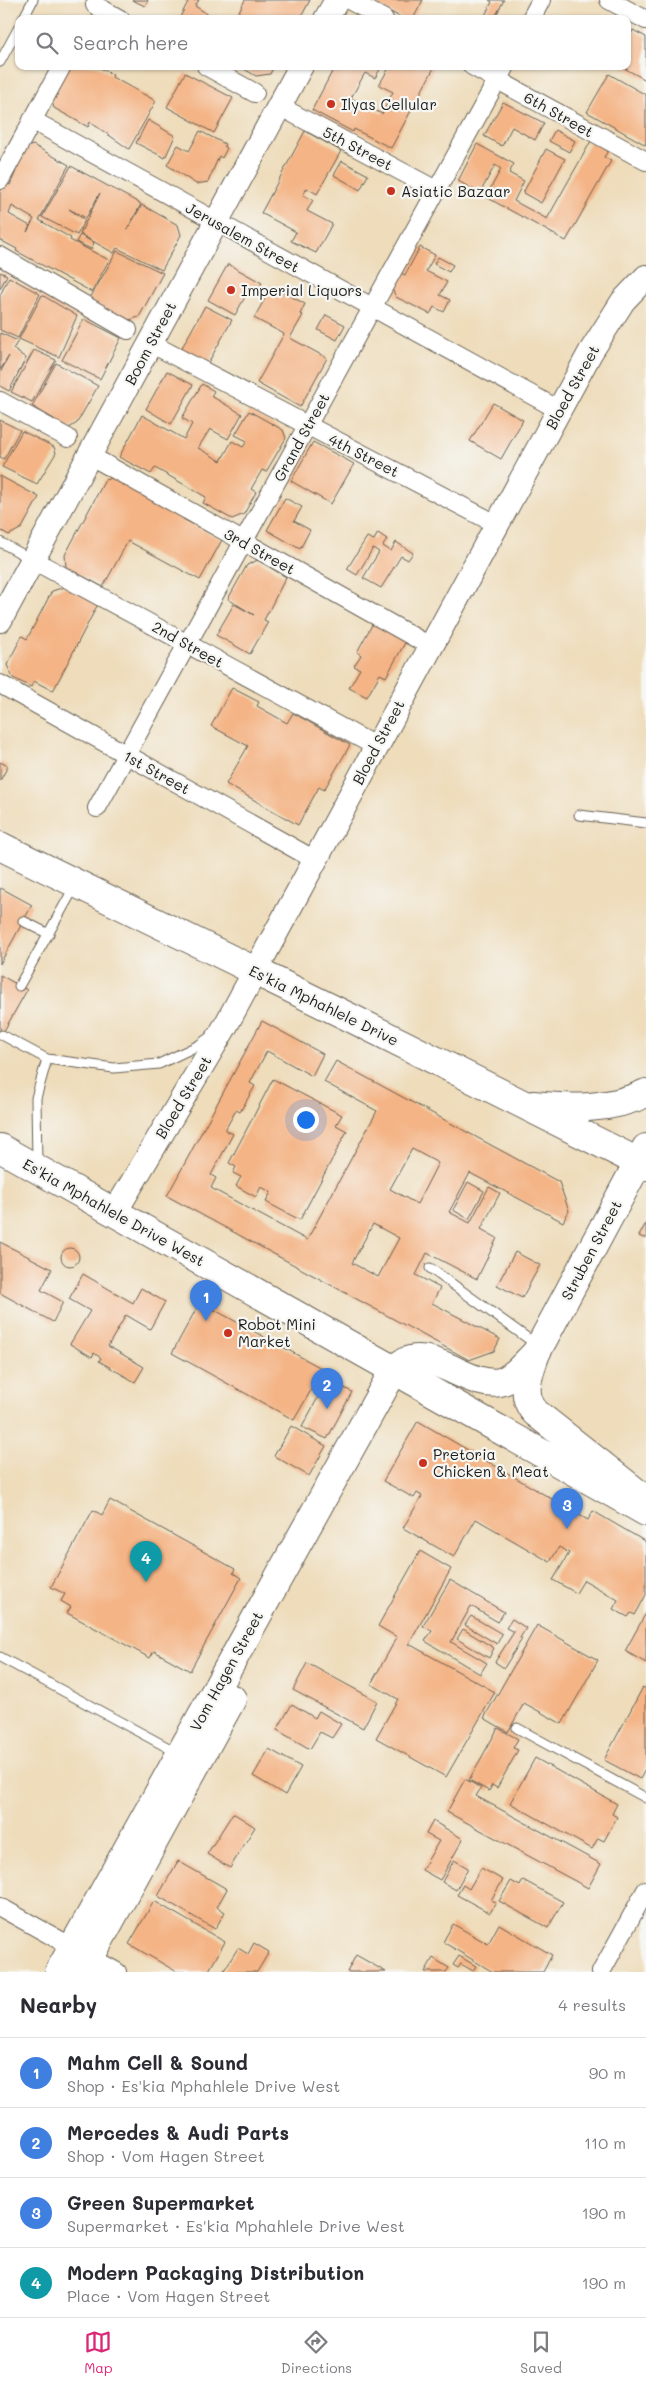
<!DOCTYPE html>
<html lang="en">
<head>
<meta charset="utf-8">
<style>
	:root { --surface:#fff; --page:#f7f7f7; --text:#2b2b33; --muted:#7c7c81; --line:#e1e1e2; --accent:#db2777 }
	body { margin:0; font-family:Mali,sans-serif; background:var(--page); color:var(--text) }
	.you { position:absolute; left:305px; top:1119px; width:18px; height:18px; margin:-12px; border:4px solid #fff; border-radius:50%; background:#1a73e8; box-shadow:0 0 0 8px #1a73e833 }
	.badge { display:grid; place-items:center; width:32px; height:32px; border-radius:50%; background:var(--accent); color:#fff; font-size:16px; font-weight:700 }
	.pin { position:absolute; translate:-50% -41px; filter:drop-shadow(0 1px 2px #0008) }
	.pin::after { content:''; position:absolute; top:26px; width:18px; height:15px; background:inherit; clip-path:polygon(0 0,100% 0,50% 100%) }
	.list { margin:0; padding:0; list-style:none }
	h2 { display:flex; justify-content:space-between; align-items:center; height:65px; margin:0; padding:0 20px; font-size:21px }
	h2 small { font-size:16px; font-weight:400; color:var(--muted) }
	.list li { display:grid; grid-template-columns:32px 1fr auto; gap:15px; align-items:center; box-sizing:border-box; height:70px; padding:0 20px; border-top:1px solid var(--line) }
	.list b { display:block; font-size:19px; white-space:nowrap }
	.list p { margin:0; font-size:16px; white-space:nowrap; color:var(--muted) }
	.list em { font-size:16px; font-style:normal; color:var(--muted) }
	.icon { flex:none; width:28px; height:28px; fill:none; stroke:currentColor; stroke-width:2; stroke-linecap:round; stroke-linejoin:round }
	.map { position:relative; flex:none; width:646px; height:1972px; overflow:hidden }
	.search { position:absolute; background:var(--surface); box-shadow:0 1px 4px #0004; left:15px; right:15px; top:15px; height:55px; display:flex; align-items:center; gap:12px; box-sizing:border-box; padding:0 18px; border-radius:10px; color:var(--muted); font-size:19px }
	.sheet { height:345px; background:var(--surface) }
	nav { display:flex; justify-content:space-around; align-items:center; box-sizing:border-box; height:70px; border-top:1px solid var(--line); background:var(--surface); font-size:14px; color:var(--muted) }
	nav a { display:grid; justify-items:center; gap:2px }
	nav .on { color:var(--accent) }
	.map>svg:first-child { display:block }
</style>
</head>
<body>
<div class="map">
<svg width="646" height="1972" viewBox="0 0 646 1972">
	<rect width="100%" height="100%" fill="#f6f6f2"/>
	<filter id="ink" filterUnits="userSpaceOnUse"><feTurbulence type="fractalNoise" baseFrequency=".02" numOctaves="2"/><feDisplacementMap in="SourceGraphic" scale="10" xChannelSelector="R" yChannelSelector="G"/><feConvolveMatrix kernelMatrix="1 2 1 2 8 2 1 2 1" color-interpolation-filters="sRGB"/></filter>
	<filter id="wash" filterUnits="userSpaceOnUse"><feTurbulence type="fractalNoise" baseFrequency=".0096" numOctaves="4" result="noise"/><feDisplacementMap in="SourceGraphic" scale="20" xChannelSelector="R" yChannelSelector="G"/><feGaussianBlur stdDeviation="1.12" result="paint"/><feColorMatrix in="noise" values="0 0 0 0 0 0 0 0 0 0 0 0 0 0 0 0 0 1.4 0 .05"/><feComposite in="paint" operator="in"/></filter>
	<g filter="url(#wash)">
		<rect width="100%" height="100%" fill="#eedcba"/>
		<g id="blocks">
			<g fill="#f4b485" fill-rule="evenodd">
				<polygon points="132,0 148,0 145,6"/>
				<polygon points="189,0 199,0 195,6 215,19 179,19"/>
				<polygon points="245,0 310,0 300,19 235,19"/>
				<polygon points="373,0 423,0 413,19 404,19 372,2"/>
				<polygon points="489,0 504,0 494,19 483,19 492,2"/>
				<polygon points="633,30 646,37 646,80 620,66 627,66 627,41"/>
				<polygon points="68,66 97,66 113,75 112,77 156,101 129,149 90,122 88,127 54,108 51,98"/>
				<polygon points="239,66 274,66 270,74 256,76"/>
				<polygon points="335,66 382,66 375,78 365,73 351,98 382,114 393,92 379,85 390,66 435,66 391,148 354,129 353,132 312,110"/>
				<polygon points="185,73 233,98 214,133 167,107"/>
				<polygon points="609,74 646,95 646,145 587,112"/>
				<polygon points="503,102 544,123 535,140 512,127 502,146 484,136"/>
				<polygon points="148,120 175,136 165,158 136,143"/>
				<polygon points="555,130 575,141 569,152 549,141"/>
				<polygon points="200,131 225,144 224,146 227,148 222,158 219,156 208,182 196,184 167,165 178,145 189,151"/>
				<polygon points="305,131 341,151 317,194 307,188 303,195 313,200 307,211 332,224 316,253 291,241 296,232 261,213"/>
				<polygon points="591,141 608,151 604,157 611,161 566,241 486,197 501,169 495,165 480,193 458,181 477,144 514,164 509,173 524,181 514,201 547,219"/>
				<path d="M33 145 69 165 39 220 71 238 70 240 109 260 92 292 16 251 17 249 0 240V192L6 183 10 185 16 171 12 168 24 148ZM12 206 34 219 27 232 30 226 9 214Z"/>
				<polygon points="546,149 565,159 541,203 523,193"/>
				<polygon points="342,161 368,175 360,190 334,175"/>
				<polygon points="71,166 141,204 127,230 142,205 178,225 181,235 162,270 117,248 114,253 80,234 100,193 86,218 69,209 85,220 77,235 42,217"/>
				<polygon points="80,235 94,243 91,249 76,242"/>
				<polygon points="420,247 435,255 426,271 447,282 440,295 450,300 444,312 434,307 430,314 396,297 391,287 399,272 405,275"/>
				<polygon points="117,251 163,273 139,317 129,320 89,300"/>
				<polygon points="438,257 453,265 449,272 434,264"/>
				<polygon points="228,264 262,283 257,291 250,288 235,315 208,300"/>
				<polygon points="0,272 7,275 0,289"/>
				<polygon points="9,277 40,294 18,338 0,330 0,295"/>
				<polygon points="272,286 305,304 300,314 303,315 290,338 327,358 300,407 257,383 284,334 254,318"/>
				<polygon points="42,295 77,316 59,357 19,339"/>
				<polygon points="205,306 232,320 207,365 180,351"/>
				<polygon points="326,315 345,325 337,340 318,330"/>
				<polygon points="84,319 121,338 100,379 62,360"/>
				<polygon points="0,333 18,341 13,349 26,358 9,391 0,386 0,373 9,356 0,370"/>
				<polygon points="34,350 56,360 32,402 11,392"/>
				<polygon points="56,363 98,386 77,423 69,428 32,406"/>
				<polygon points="167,371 193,385 171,424 146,409"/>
				<polygon points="202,384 214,391 211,396 242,414 228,439 210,429 198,448 221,461 232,441 243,447 247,441 235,435 249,411 283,430 286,438 266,472 262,470 251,489 256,492 244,514 232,519 203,503 206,497 164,473 155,468 151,474 119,457 142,415 184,439 192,424 182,418"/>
				<polygon points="493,403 523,420 501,459 470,441"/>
				<polygon points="0,420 20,430 4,459 0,457"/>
				<polygon points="22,431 54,447 56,453 37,484 2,467"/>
				<polygon points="313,442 354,464 331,504 291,481"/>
				<polygon points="0,476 39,497 22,528 9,535 0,530"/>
				<polygon points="117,476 186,513 183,519 222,540 200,580 128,541 103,587 66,567 65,555 105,480"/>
				<polygon points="285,498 302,507 294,521 310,530 300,549 267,530"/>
				<polygon points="378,533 387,539 383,546 391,551 396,542 413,553 408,560 401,556 381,588 363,578 379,552 373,548 357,575 347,569 367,537 374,540"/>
				<polygon points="258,560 286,577 264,620 268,622 250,654 216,635 234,604 254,615 228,599 247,565"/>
				<polygon points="68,586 99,602 53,691 34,681 31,687 13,678 7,665 22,636 27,639 52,591"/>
				<polygon points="373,623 406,641 386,677 380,674 367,697 349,688 360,669 354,666 361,655 357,652"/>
				<polygon points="232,688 259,702 257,706 287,723 293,713 350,745 324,790 319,787 298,825 226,784 248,746 211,726"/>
				<polygon points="0,762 8,766 0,781"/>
				<polygon points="1,888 32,905 0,964 0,891"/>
				<polygon points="0,975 27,990 0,1038"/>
				<path d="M262 1021 323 1054 312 1076 267 1051 250 1083 255 1086 240 1112 236 1110 225 1130 233 1134 211 1175 216 1178 211 1188 307 1240 377 1111 324 1082 336 1061 559 1182 569 1211 563 1222 470 1173 449 1212 470 1223 489 1187 500 1193 481 1229 497 1238 477 1279 427 1253 416 1275 440 1288 432 1303 500 1339 494 1351 469 1360 167 1196ZM412 1149 438 1163 417 1204 390 1189ZM373 1224 399 1238 378 1277 352 1263Z"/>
				<polygon points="273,1079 342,1115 336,1125 347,1131 300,1220 266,1202 271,1192 261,1187 256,1197 236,1186 241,1177 233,1173 236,1167 229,1163"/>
				<polygon points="468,1182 484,1191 469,1219 453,1210"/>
				<polygon points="646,1223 646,1239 639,1236"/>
				<polygon points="0,1242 52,1269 41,1290 63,1302 53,1322 0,1293"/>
				<circle cx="70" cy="1257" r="9"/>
				<polygon points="515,1252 540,1265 522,1298 497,1285"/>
				<polygon points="83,1274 133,1303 141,1288 165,1302 150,1329 126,1315 108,1346 144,1367 135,1382 99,1361 101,1358 94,1353 92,1357 70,1344 90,1311 69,1299"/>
				<polygon points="200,1302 323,1369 294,1420 172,1353"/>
				<polygon points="328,1379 352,1392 327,1439 302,1427"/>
				<polygon points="418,1421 588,1520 593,1511 646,1542 646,1595 635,1615 631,1613 628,1617 613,1609 618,1600 584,1580 576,1593 553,1580 569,1553 559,1547 550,1562 476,1519 454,1557 403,1528 422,1496 417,1493 414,1498 383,1481"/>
				<polygon points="291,1426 326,1446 309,1476 274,1456"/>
				<polygon points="110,1500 235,1569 233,1573 241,1578 190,1671 154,1651 150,1658 67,1613 71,1607 61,1601 65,1594 51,1587 93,1510 102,1515"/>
				<polygon points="420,1551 451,1569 409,1644 495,1692 446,1777 376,1738 398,1699 371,1684 397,1637 378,1626"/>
				<polygon points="450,1580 504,1612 498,1622 471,1606 451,1642 487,1663 480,1674 425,1641 432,1631 423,1626"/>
				<polygon points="646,1613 646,1663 625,1651"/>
				<polygon points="471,1616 502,1634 497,1644 465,1625"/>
				<polygon points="512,1619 526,1628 520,1638 522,1639 504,1668 495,1662 514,1632 506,1628"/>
				<polygon points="537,1625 598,1660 562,1724 524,1703 508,1732 484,1718"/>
				<polygon points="463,1629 494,1648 489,1658 457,1639"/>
				<polygon points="307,1663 377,1701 363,1728 293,1690"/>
				<polygon points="643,1687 646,1689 646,1768 640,1779 604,1760"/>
				<polygon points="292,1704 315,1718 319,1711 341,1724 332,1738 320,1732 310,1749 277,1730"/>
				<polygon points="498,1728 518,1739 513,1748 518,1750 497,1788 492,1785 489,1791 469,1780"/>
				<polygon points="269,1749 301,1767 285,1795 253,1776"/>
				<polygon points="535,1758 617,1804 612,1814 617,1817 604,1841 598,1838 592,1849 510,1803"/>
				<polygon points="465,1779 481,1788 476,1796 601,1864 588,1888 447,1812"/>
				<polygon points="233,1813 255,1827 230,1868 207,1854"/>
				<polygon points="433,1821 463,1839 440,1880 422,1870 439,1841 426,1834"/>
				<polygon points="454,1860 468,1868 456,1890 442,1882"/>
				<polygon points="178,1861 227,1889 217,1907 225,1912 215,1929 158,1896"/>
				<polygon points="481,1868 503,1880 491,1900 496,1903 490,1913 457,1895 463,1885 469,1889"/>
				<polygon points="523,1880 563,1902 548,1928 499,1901 511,1881 520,1886"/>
				<polygon points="154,1901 225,1942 208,1972 177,1972 129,1944"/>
				<polygon points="453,1924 488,1944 499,1924 552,1955 543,1972 493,1972 443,1942"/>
				<polygon points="254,1943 269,1952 257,1972 223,1972 238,1948 248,1954"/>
				<polygon points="356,1955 386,1972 347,1972"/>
				<polygon points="459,1956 476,1966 473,1971 461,1964 458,1968 453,1965"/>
				<polygon points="433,1958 449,1968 446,1972 425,1972"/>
			</g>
		</g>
	</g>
	<g filter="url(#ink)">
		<use href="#blocks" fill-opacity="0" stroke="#665f53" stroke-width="1"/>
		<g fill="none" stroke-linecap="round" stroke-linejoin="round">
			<defs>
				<g id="service">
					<polyline points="23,19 33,0"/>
					<polyline points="0,62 19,27"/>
					<polyline points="0,542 33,560"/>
					<polyline points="579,815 646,823"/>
					<polyline points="23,921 49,934"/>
					<polyline points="19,986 75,886"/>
					<polyline points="2,1035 47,1059 114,1068 159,1064 199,1045 210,1037"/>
					<polyline points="37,1164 36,1098 47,1059"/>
					<polyline points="430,1268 537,1345"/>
					<polyline points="0,1657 178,1753"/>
					<polyline points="517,1728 646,1798"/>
				</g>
				<g id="minor">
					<polyline points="349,0 384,19"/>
					<polyline points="609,0 646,20"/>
					<polyline points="95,5 120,19"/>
					<polyline points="531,19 541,0"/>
					<polyline points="206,66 255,93"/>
					<polyline points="472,66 646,161"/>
					<polyline points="279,106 436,190"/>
					<polyline points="32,120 559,410"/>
					<polyline points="0,180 62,66"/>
					<polyline points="0,256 128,330"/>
					<polyline points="150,343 498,525"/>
					<polyline points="0,401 68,438"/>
					<polyline points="89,455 430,646"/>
					<polyline points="33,560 375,746"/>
					<polyline points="0,684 315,860"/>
					<polyline points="97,808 505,66"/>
					<polyline points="0,1907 117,1972"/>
					<polyline points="601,1972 646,1890"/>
				</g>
				<g id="secondary">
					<polyline points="326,19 337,0"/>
					<polyline points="0,620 301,66"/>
					<polyline points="115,1212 226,1025 590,353 623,301 646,277"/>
				</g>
				<g id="primary">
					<polyline points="0,846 351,1018 646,1166"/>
					<path d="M533 1105C570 1109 611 1110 646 1093"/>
					<polyline points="0,1148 646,1512"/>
					<path d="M641 1496 536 1413C519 1396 529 1373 536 1353L646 1148"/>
					<path d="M59 1972 394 1370C425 1337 467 1390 500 1382 514 1379 525 1363 536 1353"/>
					<polyline points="82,1972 232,1699"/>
				</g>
			</defs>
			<use href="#service" stroke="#665f53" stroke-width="11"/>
			<use href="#minor" stroke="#665f53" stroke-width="20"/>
			<use href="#secondary" stroke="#665f53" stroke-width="26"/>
			<use href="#primary" stroke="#665f53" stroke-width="30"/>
			<use href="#service" stroke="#fff" stroke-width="9"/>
			<use href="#minor" stroke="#fff" stroke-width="18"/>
			<use href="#secondary" stroke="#fff" stroke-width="24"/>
			<use href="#primary" stroke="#fff" stroke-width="28"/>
		</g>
	</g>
	<g fill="#c8321e" stroke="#f6f6f2" stroke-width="2">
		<circle cx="331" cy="104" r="5"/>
		<circle cx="391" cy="191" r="5"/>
		<circle cx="231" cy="290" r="5"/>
		<circle cx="228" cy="1333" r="5"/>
		<circle cx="423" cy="1463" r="5"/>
	</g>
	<g text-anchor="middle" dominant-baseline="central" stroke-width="4.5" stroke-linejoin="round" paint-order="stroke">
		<g font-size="15" fill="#1c1c1c" stroke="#f6f6f2" text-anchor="start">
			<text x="341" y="104">Ilyas Cellular</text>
			<text x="401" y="191">Asiatic Bazaar</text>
			<text x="241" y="290">Imperial Liquors</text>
			<text x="238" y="1324">Robot Mini<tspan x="238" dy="17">Market</tspan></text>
			<text x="433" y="1454">Pretoria<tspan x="433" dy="17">Chicken &amp; Meat</tspan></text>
		</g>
		<g font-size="15" fill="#1c1c1c" stroke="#f6f6f2">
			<text transform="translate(559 114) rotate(29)">6th Street</text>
			<text transform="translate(358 148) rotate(28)">5th Street</text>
			<text transform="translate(243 237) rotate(29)">Jerusalem Street</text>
			<text transform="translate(150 343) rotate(-62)">Boom Street</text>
			<text transform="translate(572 387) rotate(-61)">Bloed Street</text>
			<text transform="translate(301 437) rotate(-61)">Grand Street</text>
			<text transform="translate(364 455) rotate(27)">4th Street</text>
			<text transform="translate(260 551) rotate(29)">3rd Street</text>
			<text transform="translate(188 644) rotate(29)">2nd Street</text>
			<text transform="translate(378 742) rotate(-62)">Bloed Street</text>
			<text transform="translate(157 772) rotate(29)">1st Street</text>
			<text transform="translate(324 1005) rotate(26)">Es'kia Mphahlele Drive</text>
			<text transform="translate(183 1097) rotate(-59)">Bloed Street</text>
			<text transform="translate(114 1212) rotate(29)">Es'kia Mphahlele Drive West</text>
			<text transform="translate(591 1250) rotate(-62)">Struben Street</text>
			<text transform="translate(226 1671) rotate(-61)">Vom Hagen Street</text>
		</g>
	</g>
</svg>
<div class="you"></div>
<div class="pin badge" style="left:206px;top:1321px;background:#3f7fe0">1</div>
<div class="pin badge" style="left:327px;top:1409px;background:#3f7fe0">2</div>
<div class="pin badge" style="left:567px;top:1529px;background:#3f7fe0">3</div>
<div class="pin badge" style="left:146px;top:1582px;background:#0f9aa8">4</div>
<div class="search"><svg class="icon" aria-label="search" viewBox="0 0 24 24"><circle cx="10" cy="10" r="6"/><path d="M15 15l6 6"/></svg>Search here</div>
</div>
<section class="sheet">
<h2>Nearby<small>4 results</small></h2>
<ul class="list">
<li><span class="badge" style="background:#3f7fe0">1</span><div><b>Mahm Cell &amp; Sound</b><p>Shop · Es'kia Mphahlele Drive West</p></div><em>90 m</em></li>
<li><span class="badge" style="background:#3f7fe0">2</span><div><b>Mercedes &amp; Audi Parts</b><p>Shop · Vom Hagen Street</p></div><em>110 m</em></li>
<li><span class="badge" style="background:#3f7fe0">3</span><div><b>Green Supermarket</b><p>Supermarket · Es'kia Mphahlele Drive West</p></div><em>190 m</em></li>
<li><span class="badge" style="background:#0f9aa8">4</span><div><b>Modern Packaging Distribution</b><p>Place · Vom Hagen Street</p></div><em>190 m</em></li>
</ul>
</section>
<nav>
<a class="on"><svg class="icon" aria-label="map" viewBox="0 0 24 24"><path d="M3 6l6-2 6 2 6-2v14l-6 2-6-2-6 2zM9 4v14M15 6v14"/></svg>Map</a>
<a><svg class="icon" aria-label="directions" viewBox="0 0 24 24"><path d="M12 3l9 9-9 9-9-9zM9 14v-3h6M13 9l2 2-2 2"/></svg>Directions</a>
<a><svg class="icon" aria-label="saved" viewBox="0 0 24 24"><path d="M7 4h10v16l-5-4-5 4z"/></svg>Saved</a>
</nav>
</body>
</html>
